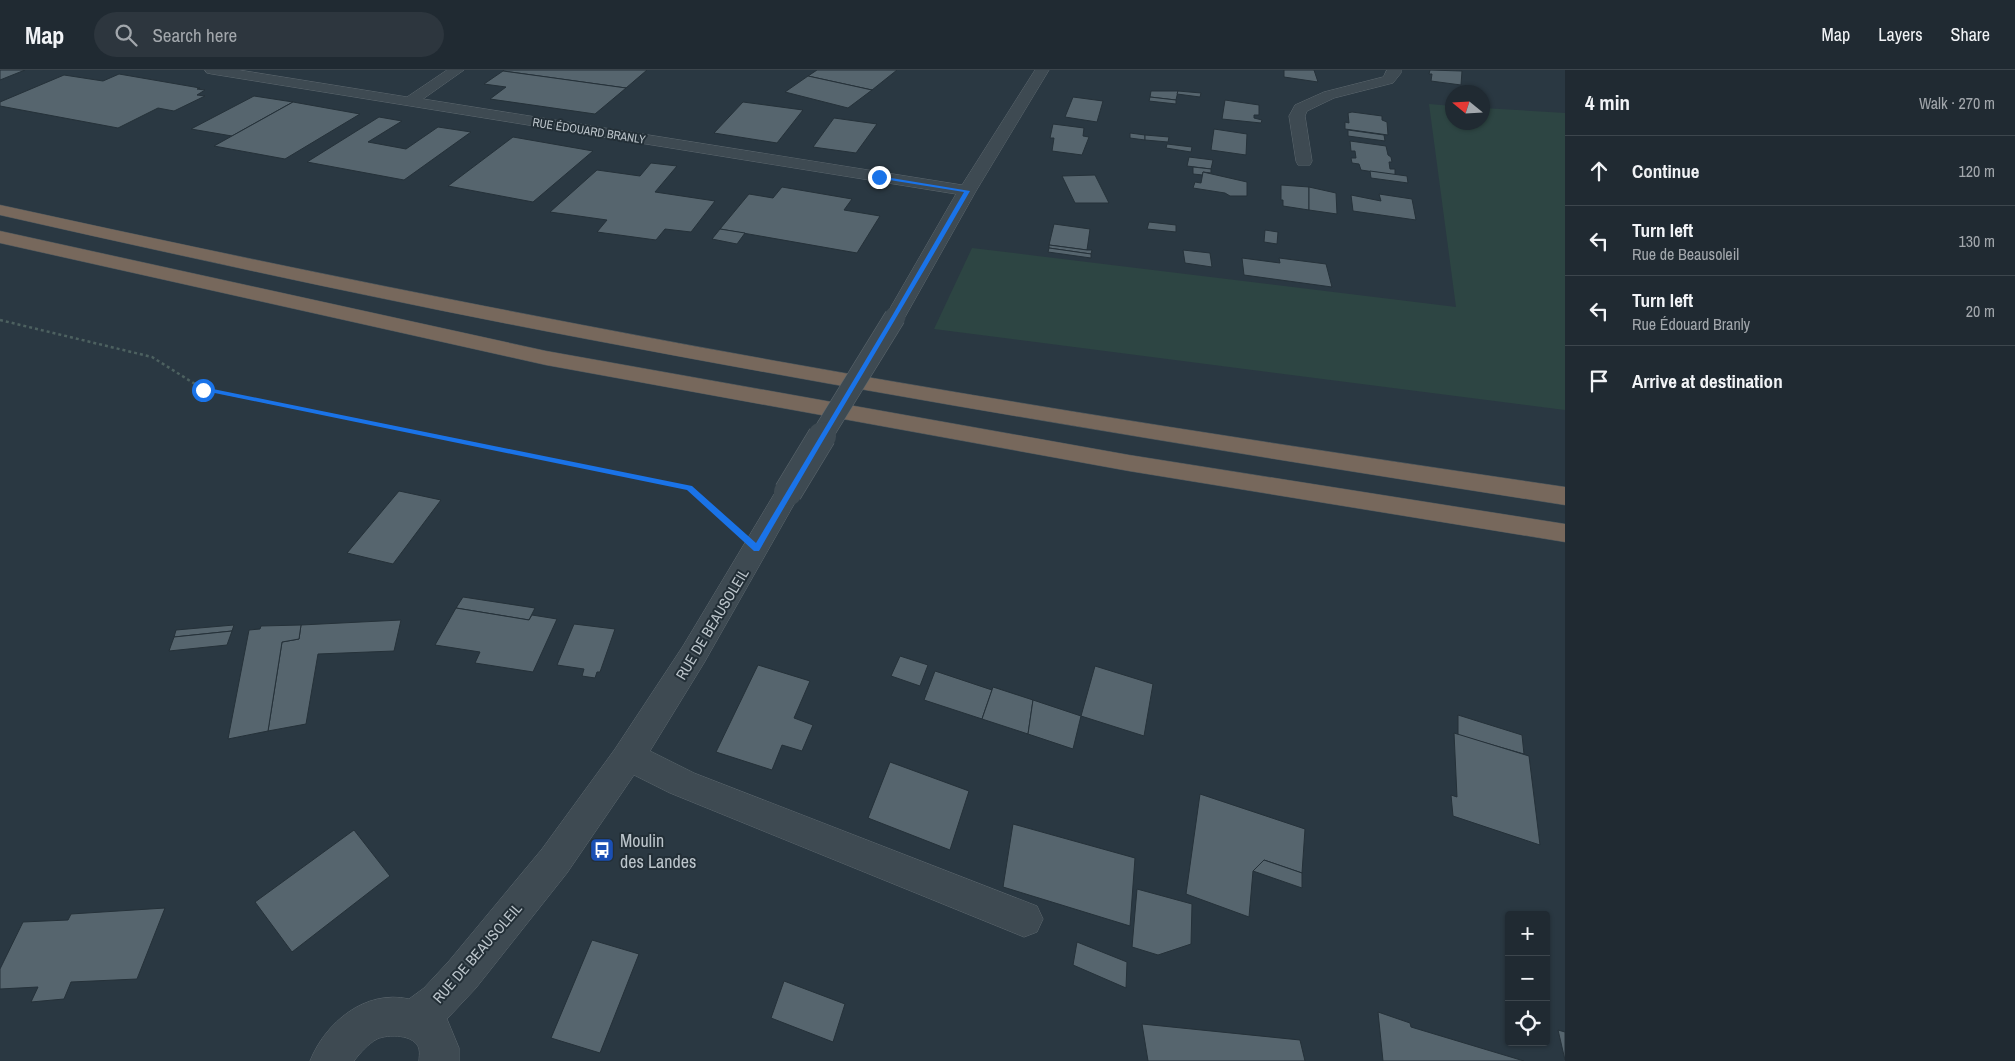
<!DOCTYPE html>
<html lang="en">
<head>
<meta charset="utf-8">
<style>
	:root { --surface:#202a32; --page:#2d363e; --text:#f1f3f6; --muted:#a2a7ac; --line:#3d464d }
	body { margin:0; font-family:"Archivo Narrow",sans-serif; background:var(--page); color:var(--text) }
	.controls { position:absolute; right:15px; bottom:15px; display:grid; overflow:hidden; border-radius:5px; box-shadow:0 1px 4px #0004 }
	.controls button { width:45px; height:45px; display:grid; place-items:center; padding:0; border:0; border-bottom:1px solid var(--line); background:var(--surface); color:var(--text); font:25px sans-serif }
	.compass { position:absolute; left:1445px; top:15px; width:45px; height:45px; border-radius:50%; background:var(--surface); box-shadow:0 1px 4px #0004; rotate:288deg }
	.stop { position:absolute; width:15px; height:15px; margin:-11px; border:4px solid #1a73e8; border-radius:50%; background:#fff }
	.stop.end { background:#1a73e8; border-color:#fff; box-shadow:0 1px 5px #0008 }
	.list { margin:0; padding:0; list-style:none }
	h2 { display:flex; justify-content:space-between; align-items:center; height:65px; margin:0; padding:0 20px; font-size:21px }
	h2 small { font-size:16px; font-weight:400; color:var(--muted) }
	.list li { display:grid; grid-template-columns:32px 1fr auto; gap:15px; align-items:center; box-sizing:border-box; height:70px; padding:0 20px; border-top:1px solid var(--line) }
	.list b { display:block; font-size:19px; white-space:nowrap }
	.list p { margin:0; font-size:16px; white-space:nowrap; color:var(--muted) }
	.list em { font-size:16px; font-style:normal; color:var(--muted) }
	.icon { flex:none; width:28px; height:28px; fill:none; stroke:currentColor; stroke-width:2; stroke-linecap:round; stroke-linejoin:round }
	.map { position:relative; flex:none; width:1565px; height:991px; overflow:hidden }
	header { display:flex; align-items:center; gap:30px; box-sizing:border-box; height:70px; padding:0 25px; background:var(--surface); border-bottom:1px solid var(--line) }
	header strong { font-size:24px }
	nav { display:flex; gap:28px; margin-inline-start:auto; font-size:18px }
	.search { width:350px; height:45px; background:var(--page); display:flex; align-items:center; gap:12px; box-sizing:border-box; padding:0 18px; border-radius:28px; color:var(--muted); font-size:19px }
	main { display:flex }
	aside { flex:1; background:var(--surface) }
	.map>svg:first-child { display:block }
</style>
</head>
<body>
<header>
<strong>Map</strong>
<div class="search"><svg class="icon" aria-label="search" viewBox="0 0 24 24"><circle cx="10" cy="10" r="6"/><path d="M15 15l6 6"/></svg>Search here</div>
<nav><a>Map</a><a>Layers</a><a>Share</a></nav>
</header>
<main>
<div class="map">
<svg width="1565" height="991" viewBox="0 0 1565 991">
	<rect width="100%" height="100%" fill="#2a3842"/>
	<polygon fill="#2d4543" points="1429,34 1452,36 1452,52 1482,52 1483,38 1565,43 1565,340 934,259 972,178 1456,237"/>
	<g fill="#56656e" stroke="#253139">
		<polygon points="0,0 25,0 0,10"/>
		<polygon points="504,0 647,0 626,18 503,1"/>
		<polygon points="817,0 897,0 872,20 808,6"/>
		<polygon points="1284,0 1314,0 1318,12 1284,7"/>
		<polygon points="1430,0 1462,1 1461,15 1431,11 1432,4 1429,4"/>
		<polygon points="503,1 547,7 626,18 595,44 490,29 506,17 484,14"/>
		<polygon points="119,4 200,18 197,19 205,20 197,25 205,26 174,41 158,38 118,58 0,36 0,32 64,5 103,11"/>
		<polygon points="808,6 872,20 848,38 785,22"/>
		<polygon points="1151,21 1178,21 1176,30 1150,27"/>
		<polygon points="1178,21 1201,23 1200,27 1177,24"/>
		<polygon points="254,26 293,32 232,66 191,59"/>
		<polygon points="1073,27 1103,31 1097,52 1065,47"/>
		<polygon points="1150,27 1176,30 1176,34 1149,31"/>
		<polygon points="1225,30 1259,35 1259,45 1254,45 1254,48 1262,50 1261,53 1222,49"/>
		<polygon points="293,32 360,44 285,89 214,76"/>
		<polygon points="743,32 803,40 777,73 714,63"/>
		<polygon points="1352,42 1382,46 1382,50 1387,52 1388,65 1345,59 1345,52 1349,53 1348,43"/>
		<polygon points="379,47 402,51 368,72 406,79 438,57 471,62 404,110 307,92"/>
		<polygon points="834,48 877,54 856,83 813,77"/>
		<polygon points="1053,54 1084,58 1083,66 1089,67 1082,85 1052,81 1054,68 1050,68"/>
		<polygon points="1214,59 1247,64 1246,85 1211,80"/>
		<polygon points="1348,60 1384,65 1385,71 1348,66"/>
		<polygon points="1130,63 1145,65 1145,70 1130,68"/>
		<polygon points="1145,65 1169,67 1168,72 1145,70"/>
		<polygon points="513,67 593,81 533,132 448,116"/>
		<polygon points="1350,71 1386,76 1388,85 1391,87 1392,92 1389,92 1390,99 1395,99 1395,105 1361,100 1359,94 1352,93 1351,88 1356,88 1355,81 1351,81"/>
		<polygon points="1167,74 1192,77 1191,82 1166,78"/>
		<polygon points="1189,87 1213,90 1211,99 1187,96"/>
		<polygon points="651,93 677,96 655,122 715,131 691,162 665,159 656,170 597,162 607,150 550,142 597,100 640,106"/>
		<polygon points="1193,97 1211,99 1211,103 1203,102 1203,105 1193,104"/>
		<polygon points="1370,101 1407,106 1408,113 1371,108"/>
		<polygon points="1203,102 1247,112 1247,126 1230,126 1225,123 1193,118 1195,112 1201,113"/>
		<polygon points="1095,105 1109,133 1075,133 1062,106"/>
		<polygon points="1281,115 1309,117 1309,140 1283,136 1283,130 1281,130"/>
		<polygon points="782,117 852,129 844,140 880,146 857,183 720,159 749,124 773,128"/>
		<polygon points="1309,117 1336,123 1337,144 1309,140"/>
		<polygon points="1379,124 1412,129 1416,150 1353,141 1351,125 1381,131"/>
		<polygon points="1149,152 1176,155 1176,162 1147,159"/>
		<polygon points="1054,154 1090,159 1087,180 1049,175"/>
		<polygon points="720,159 745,163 737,174 712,169"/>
		<polygon points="1265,160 1278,162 1277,174 1264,172"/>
		<polygon points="1049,175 1087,180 1092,180 1091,184 1049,178"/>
		<polygon points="1049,178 1091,184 1091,188 1048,182"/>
		<polygon points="1183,180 1210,183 1212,197 1185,193"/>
		<polygon points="1242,188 1280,193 1279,188 1326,194 1332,217 1244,205"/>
		<polygon points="399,421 441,430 393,494 347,483"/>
		<polygon points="463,527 535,538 529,550 456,538"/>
		<polygon points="456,538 529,550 532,545 557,549 533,602 475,593 480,582 435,575"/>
		<polygon points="401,550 394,581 318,584 306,654 268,661 282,572 299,569 301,555"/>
		<polygon points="574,554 615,559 600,602 597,602 595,608 582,606 584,599 557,595"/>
		<polygon points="234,555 232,561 174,567 176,560"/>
		<polygon points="301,555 299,569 282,572 268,661 228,669 249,560 260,559 261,556"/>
		<polygon points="232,561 227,575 169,581 174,567"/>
		<polygon points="900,586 928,595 920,616 891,606"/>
		<polygon points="758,595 810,611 794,648 813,655 802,681 782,675 772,700 716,682"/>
		<polygon points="1095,596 1153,614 1144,666 1081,646"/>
		<polygon points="935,601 992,620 982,649 924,630"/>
		<polygon points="993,617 1033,630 1028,664 982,649"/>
		<polygon points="1033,630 1081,646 1073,679 1028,664"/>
		<polygon points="1458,645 1522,665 1524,684 1458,665"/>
		<polygon points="1454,663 1529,686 1540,775 1453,746 1451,725 1457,727"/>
		<polygon points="890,692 969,721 950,780 868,748"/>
		<polygon points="1200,724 1305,759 1302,803 1264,790 1253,801 1249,847 1186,824"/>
		<polygon points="1013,754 1135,788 1130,856 1003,817"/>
		<polygon points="354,760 390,806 292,882 255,832"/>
		<polygon points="1264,790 1302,803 1302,818 1253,801"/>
		<polygon points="1137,819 1192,834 1191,874 1158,885 1132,877"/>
		<polygon points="165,838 137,909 71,912 64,929 31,932 38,917 0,919 0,899 23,852 68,850 71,844"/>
		<polygon points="592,870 639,884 600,983 551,968"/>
		<polygon points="1077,872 1127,892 1126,918 1073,895"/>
		<polygon points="784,911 845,934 833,972 771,948"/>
		<polygon points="1378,942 1410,953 1411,957 1524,991 1383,991"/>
		<polygon points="1142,954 1300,970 1305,991 1148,991"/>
		<polygon points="1558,960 1565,962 1565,990"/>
	</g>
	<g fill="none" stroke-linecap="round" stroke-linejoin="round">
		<defs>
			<g id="minor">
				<polygon points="205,0 239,0 407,27 447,0 464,0 423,29 962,115 1035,0 1049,0 976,121 905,247 902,251 895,253 888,251 885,247 956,124 212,4 207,3"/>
				<polygon points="1387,0 1401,0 1401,3 1393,13 1334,28 1307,41 1305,46 1312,91 1310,95 1298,95 1296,91 1289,46 1295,35 1324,22 1383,7"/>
				<path d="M788 413 797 416 801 422 704 593 650 681 694 703 1037 836 1043 849 1037 862 1024 867 670 723 634 705 567 803 476 918 447 949 459 978V991H419C419 988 420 983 419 979 415 964 388 964 377 969 368 974 360 983 354 991H310C325 953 365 919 409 929L424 918 449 891 542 779 615 679 683 576 779 416Z"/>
			</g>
			<g id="highway">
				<path d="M0 135C258 192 516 244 776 291 1038 338 1301 378 1565 417V435C1238 384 912 331 587 269 391 232 195 189 0 145Z"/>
				<polygon points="0,161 546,281 1129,385 1565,454 1565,472 1129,401 546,295 0,173"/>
			</g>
		</defs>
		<use href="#minor" stroke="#5d686f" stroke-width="1"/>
		<use href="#highway" stroke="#49555c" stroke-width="1"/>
		<polyline stroke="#4d6160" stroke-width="2.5" stroke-dasharray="3 3" stroke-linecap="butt" points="0,250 152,287 203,319 441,367"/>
		<polyline stroke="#4d6160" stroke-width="3" stroke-dasharray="4 4" stroke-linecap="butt" points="435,366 690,418 730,455"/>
		<use href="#minor" fill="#3e4a52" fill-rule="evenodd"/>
		<use href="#highway" fill="#77685c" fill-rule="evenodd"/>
		<defs>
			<polyline id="minor-bridge-far1" points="821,367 895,247"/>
			<polyline id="minor-bridge" points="788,422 822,366"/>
		</defs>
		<use href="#minor-bridge-far1" stroke="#5d686f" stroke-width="22" stroke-linecap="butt"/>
		<use href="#minor-bridge" stroke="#5d686f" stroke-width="29" stroke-linecap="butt"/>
		<use href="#minor-bridge-far1" stroke="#3e4a52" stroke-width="21"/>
		<use href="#minor-bridge" stroke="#3e4a52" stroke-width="28"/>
	</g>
	<path fill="#1a73e8" d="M879 106 970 121C901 242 828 360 759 481H754L687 420 200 320 203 317 692 416 756 473 892 246 964 122 877 108Z"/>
	<defs>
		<symbol id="bus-square" viewBox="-11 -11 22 22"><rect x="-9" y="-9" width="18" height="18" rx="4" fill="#1a4fb4" stroke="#232f37"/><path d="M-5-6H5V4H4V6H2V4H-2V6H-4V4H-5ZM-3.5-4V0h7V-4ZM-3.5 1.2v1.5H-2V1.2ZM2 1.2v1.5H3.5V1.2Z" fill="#fff"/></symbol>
	</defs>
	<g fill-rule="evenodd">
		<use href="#bus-square" x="588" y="766" width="28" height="28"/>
	</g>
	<g text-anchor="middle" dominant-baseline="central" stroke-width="4" stroke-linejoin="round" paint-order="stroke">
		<g font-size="12" fill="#bcc5cb" stroke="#232f37">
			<text transform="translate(589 61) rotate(9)">RUE ÉDOUARD BRANLY</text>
		</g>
		<g font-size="15" fill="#bcc5cb" stroke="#232f37">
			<text transform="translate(712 554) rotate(-59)">RUE DE BEAUSOLEIL</text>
			<text transform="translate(477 883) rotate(-49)">RUE DE BEAUSOLEIL</text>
		</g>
		<g font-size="18" fill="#bcc5cb" stroke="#232f37" text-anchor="start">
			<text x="620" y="770">Moulin<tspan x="620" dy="21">des Landes</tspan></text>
		</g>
	</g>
</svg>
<div class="controls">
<button>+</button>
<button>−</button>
<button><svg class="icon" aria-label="locate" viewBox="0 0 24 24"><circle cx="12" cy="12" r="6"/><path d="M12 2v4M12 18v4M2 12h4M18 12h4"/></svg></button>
</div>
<svg class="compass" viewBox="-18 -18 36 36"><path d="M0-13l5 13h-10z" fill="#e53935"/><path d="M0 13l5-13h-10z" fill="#a2a7ac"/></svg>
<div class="stop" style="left:203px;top:320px"></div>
<div class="stop end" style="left:879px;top:107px"></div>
</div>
<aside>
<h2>4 min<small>Walk · 270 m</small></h2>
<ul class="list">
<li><svg class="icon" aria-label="ahead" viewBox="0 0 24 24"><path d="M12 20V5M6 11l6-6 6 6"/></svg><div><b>Continue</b></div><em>120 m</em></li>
<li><svg class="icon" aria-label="left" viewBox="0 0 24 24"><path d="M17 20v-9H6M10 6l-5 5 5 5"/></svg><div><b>Turn left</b><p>Rue de Beausoleil</p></div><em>130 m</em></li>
<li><svg class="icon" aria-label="left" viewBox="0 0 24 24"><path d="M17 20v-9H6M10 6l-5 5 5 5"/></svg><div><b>Turn left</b><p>Rue Édouard Branly</p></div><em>20 m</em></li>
<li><svg class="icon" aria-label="arrive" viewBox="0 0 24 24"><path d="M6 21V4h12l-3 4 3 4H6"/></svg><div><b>Arrive at destination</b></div></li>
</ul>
</aside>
</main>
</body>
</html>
